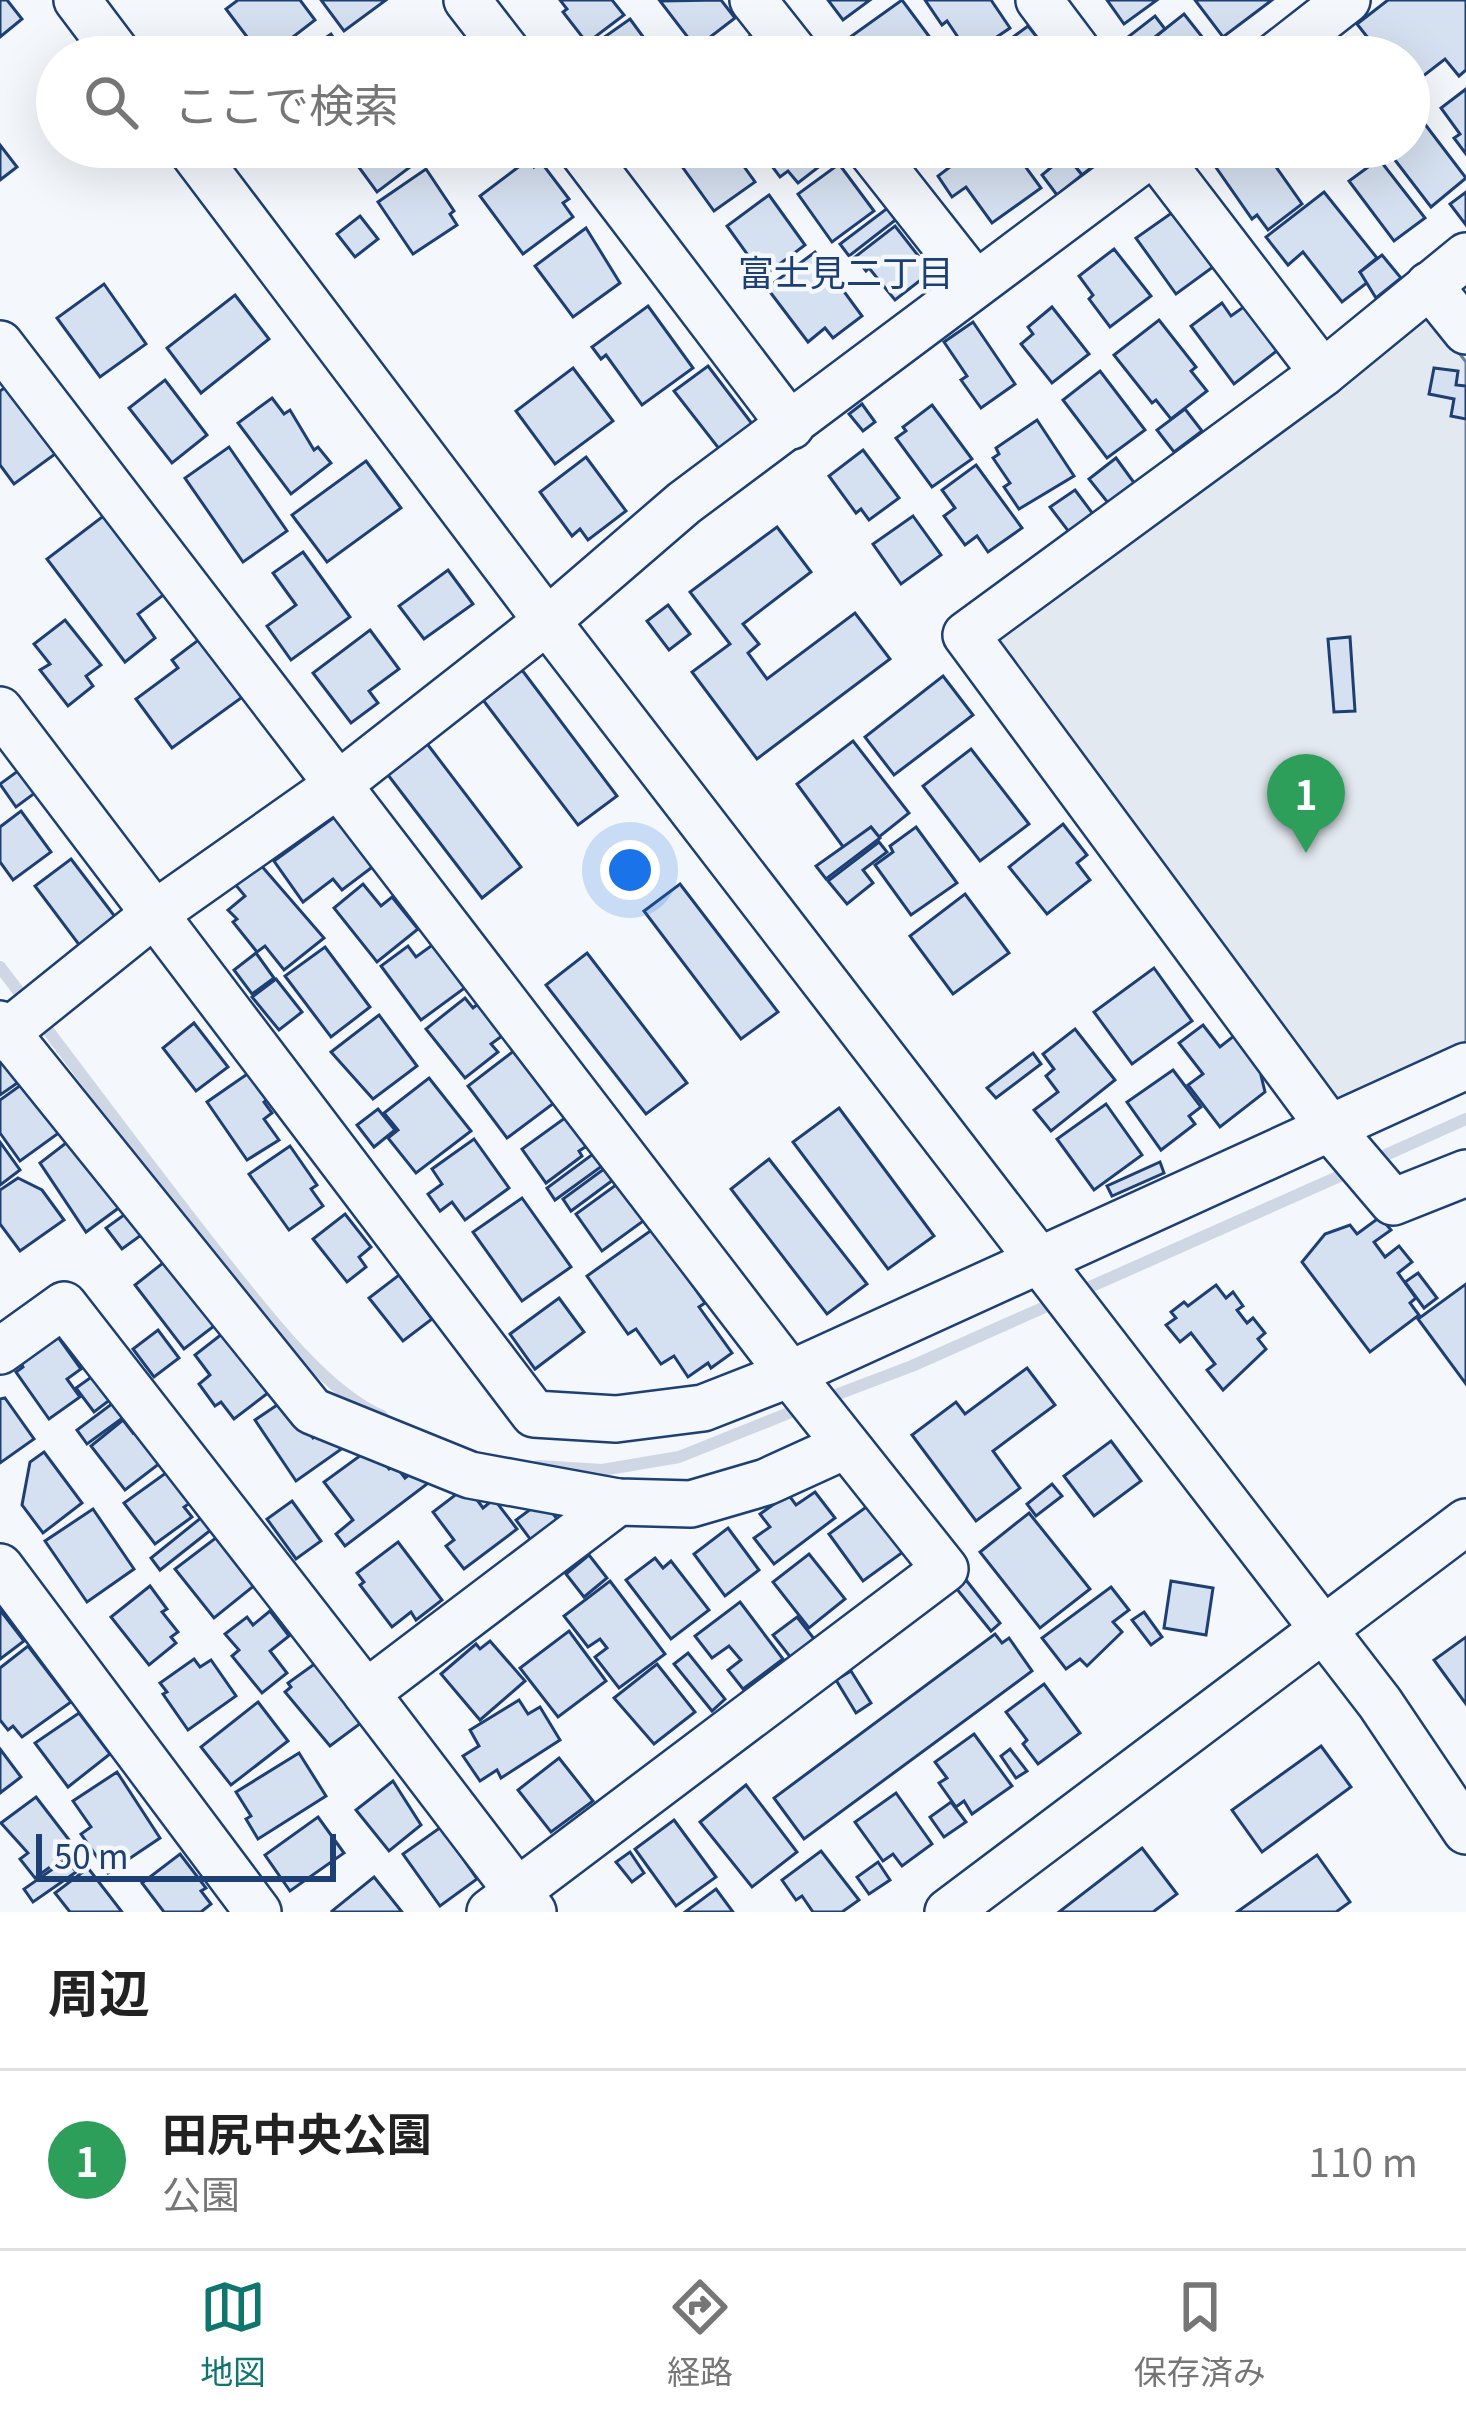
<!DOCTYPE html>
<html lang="ja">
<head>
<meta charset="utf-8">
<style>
	:root { --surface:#fff; --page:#f6f6f6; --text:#222; --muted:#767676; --line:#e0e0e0; --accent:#0f766e }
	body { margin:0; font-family:Georgia,"Noto Sans JP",serif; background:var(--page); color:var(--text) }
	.scale { position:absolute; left:36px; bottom:30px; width:300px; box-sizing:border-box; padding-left:12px; border:6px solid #1d3f73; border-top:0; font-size:33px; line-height:42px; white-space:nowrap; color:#1d3f73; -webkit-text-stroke:9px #f4f7fb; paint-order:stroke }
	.you { position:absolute; left:630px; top:870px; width:42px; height:42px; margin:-30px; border:9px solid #fff; border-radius:50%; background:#1a73e8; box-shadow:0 0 0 18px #1a73e833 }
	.badge { display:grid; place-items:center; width:78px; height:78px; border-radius:50%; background:var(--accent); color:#fff; font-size:39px; font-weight:700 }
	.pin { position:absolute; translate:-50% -99px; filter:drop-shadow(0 3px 6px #0008) }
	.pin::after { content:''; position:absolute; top:63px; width:42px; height:36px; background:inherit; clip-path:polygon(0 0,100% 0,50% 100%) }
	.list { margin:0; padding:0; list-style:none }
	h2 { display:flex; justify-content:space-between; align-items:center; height:156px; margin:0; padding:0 48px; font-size:51px }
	h2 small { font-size:39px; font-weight:400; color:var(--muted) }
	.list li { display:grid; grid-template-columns:78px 1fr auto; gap:36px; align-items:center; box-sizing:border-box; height:180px; padding:0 48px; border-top:3px solid var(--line) }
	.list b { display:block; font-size:45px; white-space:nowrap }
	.list p { margin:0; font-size:39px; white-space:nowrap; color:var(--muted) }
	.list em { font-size:39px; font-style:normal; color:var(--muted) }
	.icon { flex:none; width:66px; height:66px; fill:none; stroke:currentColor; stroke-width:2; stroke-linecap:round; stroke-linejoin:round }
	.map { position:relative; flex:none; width:1466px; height:1912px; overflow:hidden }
	.search { position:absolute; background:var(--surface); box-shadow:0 12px 48px #0002; left:36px; right:36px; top:36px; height:132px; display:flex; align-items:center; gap:30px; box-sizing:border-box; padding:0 42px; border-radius:66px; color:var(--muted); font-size:45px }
	.sheet { height:336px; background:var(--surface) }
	nav { display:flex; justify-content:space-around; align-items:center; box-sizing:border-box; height:168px; border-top:3px solid var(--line); background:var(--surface); font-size:33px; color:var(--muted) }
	nav a { display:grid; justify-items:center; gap:6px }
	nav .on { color:var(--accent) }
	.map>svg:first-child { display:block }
</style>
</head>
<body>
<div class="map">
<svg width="1466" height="1912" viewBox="0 0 1466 1912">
	<rect width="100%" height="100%" fill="#f4f7fb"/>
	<polygon fill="#e3e9f0" stroke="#687fa3" stroke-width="3" points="1427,311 1466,362 1466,1065 1344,1120 991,641"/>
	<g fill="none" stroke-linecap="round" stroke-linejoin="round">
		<g stroke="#cfd7e4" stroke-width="12">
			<path d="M0 967C71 1060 141 1155 213 1247 255 1299 321 1390 382 1416"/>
			<polyline points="1370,1162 1466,1119"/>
			<polyline points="825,1399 912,1366 1351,1171"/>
			<polyline points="538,1466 602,1470 679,1457 806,1406"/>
		</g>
	</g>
	<g fill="#d5e0f0" stroke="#1d3f73" stroke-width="3">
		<polygon points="0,0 7,0 22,19 0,37"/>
		<polygon points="238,0 300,0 315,20 267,57 256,57 250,50 254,46 226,9"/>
		<polygon points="321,0 386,0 344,31"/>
		<polygon points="560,0 612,0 624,15 587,43 563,12 567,9"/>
		<polygon points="721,0 735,18 696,48 660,1"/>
		<polygon points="828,0 870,0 843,20"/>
		<polygon points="902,0 940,51 931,57 875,57 869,49 858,57 846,40"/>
		<polygon points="925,0 991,0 1010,28 970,55 947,21 942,25"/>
		<polygon points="1107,0 1157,0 1124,24"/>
		<polygon points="1195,0 1272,0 1223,37"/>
		<polygon points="1388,0 1466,0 1466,70 1459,76 1445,59 1409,87 1409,57 1383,57 1357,24"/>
		<polygon points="1184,14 1218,57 1149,57 1141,48"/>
		<polygon points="1155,16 1165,29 1130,57 1114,57 1110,51"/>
		<polygon points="630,19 658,57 602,57 593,45"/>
		<polygon points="1028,26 1045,47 1032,57 986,57"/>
		<polygon points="331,34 346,57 297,57"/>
		<polygon points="750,36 757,44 762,40 775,57 728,57 725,54"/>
		<polygon points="1466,89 1466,154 1454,138 1460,134 1441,108"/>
		<polygon points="1421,119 1466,178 1431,207 1385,147 1409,147 1409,128"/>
		<polygon points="0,145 17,167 0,180"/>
		<polygon points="276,147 309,147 286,162"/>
		<polygon points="344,147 414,147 422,158 377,192"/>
		<polygon points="705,147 730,147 755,182 714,211 681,165"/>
		<polygon points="764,147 813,147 825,162 798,183 788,171 780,177 768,161 772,157"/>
		<polygon points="949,147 1011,147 1041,188 992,223 966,187 952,197 938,176 950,167 940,153"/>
		<polygon points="1051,147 1108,147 1111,152 1082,175 1066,155 1061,160"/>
		<polygon points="1214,147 1262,147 1302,204 1268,230 1257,215 1252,219 1206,153"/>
		<polygon points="1066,155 1082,175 1057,195 1042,175"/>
		<polygon points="529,159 534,167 541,162 569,199 563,203 573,217 523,254 480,196"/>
		<polygon points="1379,159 1425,218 1394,241 1349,181"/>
		<polygon points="839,164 874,211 832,242 798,194"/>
		<polygon points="426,169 454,211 450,214 457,225 413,254 378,202"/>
		<polygon points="1324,192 1377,258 1360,272 1368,282 1342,302 1303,252 1288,265 1266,237"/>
		<polygon points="1466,192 1466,225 1450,204"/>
		<polygon points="769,195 805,245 769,272 756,253 750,258 727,226"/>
		<polygon points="889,207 898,218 849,256 840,244"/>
		<polygon points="1173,212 1213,267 1176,294 1136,238"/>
		<polygon points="360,216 378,239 355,257 337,234"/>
		<polygon points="895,226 931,272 895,300 869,268 866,271 855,257"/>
		<polygon points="586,228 620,283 573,317 535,266"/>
		<polygon points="1114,249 1151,296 1110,327 1089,299 1093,295 1079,276"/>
		<polygon points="815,252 862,316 833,338 825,328 808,342 767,288"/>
		<polygon points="1382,255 1401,278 1376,298 1360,272"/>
		<polygon points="104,284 146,344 100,377 57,318"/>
		<polygon points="235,295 269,339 201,393 167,348"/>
		<polygon points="1222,303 1231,316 1245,306 1278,350 1234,384 1191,326"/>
		<polygon points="648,306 693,368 642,405 606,355 601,359 592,347"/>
		<polygon points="1052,307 1089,354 1052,383 1021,344 1033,334 1028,327"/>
		<polygon points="1159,320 1196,367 1191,371 1207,391 1171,419 1156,400 1152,403 1114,355"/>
		<polygon points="973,322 1015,384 981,408 961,380 967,376 944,342"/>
		<polygon points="708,366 753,425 720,450 674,391"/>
		<polygon points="573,368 613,421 555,464 516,411"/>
		<polygon points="1434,368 1458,371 1456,385 1466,386 1466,419 1451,416 1454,399 1429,394"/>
		<polygon points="1100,371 1145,430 1107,458 1063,400"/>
		<polygon points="165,380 207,435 172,463 129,408"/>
		<polygon points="13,382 62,449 14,484 0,465 0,391"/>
		<polygon points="272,398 284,414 290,410 314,450 318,447 331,463 291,494 238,423"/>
		<polygon points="862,404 875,422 863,431 849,414"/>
		<polygon points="932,405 972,459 932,487 896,438 906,431 903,427"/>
		<polygon points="1185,409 1202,431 1174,452 1157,430"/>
		<polygon points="1037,420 1074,476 1019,509 1004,487 1010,483 993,458 999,454 996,448"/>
		<polygon points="229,447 287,531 243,562 185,478"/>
		<polygon points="863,450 899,498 869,520 861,509 856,513 829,476"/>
		<polygon points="586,457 626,511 588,540 580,529 572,536 540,492"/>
		<polygon points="1116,458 1135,484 1109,504 1089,479"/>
		<polygon points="366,461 401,508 327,562 292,515"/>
		<polygon points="976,465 1022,528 988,552 977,536 965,545 944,516 955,508 942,490"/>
		<polygon points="1075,490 1093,514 1069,532 1050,507"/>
		<polygon points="106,514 166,593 138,614 155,638 125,662 47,559"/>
		<polygon points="913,516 941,555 901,584 873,544"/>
		<polygon points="777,527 811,572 743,624 759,644 748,653 767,679 855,613 890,659 757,759 692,672 730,644 690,592"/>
		<polygon points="303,552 350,617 291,660 267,626 296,605 273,573"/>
		<polygon points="448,570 473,604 424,639 399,606"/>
		<polygon points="668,605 690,634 669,650 647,621"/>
		<polygon points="65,620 101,665 86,676 93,686 68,706 40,670 50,664 34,644"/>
		<polygon points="370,630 399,669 369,691 378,703 351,723 313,673"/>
		<polygon points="205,635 248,693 172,748 136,699 178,668 172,660"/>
		<polygon points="1350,637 1355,711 1334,712 1328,639"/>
		<polygon points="522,670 617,796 578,825 483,700"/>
		<polygon points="943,676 973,715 894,775 865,737"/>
		<polygon points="425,741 521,867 482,898 385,771"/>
		<polygon points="853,741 909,813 879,837 871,827 844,848 797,784"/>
		<polygon points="971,749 1029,824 980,861 923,786"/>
		<polygon points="22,768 39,790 16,807 0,784"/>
		<polygon points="21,811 51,852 13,880 0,862 0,827"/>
		<polygon points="336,816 379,862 342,890 333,879 303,902 274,861"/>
		<polygon points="1063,824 1087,855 1077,863 1090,880 1047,914 1009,867"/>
		<polygon points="871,827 880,838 826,879 816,866"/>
		<polygon points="916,827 957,883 911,915 875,865 893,852 890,846"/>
		<polygon points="879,842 887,852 863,870 873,883 847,904 828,881"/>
		<polygon points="71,859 116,918 80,946 35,886"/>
		<polygon points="259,863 324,938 284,970 265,946 257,952 233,922 237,919 228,910 245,896 234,883"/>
		<polygon points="363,884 381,906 392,897 418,929 377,962 334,908"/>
		<polygon points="680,884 778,1012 741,1039 644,911"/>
		<polygon points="965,894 1009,953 953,994 910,936"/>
		<polygon points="435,943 466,987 421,1020 381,966 408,946 416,957"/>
		<polygon points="325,947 370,1007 331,1037 285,976"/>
		<polygon points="256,953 274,978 252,994 234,970"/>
		<polygon points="587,953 687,1083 646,1114 546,985"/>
		<polygon points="1154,968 1192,1021 1132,1064 1094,1012"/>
		<polygon points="276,979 302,1012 279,1030 252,997"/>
		<polygon points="465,998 473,1008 478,1004 502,1036 491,1044 498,1052 465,1078 426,1029"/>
		<polygon points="379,1015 417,1066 373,1099 331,1052"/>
		<polygon points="194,1023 228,1067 196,1091 163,1048"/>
		<polygon points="1203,1025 1220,1047 1235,1035 1258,1063 1265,1092 1220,1127 1188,1085 1203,1074 1179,1043"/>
		<polygon points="1075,1029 1115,1080 1051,1131 1034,1110 1058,1092 1046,1076 1054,1069 1043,1054"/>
		<polygon points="519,1047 558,1100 507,1138 468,1086"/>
		<polygon points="18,1050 33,1072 0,1095 0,1063"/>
		<polygon points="1033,1053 1041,1064 996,1098 987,1088"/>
		<polygon points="253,1070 271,1097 264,1102 272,1113 264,1119 279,1140 247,1160 207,1102"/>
		<polygon points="1173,1070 1201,1107 1189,1116 1195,1124 1161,1150 1127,1102"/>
		<polygon points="32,1077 67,1127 20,1161 0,1133 0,1100"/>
		<polygon points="429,1078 471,1131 416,1173 388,1138 398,1130 384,1113"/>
		<polygon points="1106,1104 1142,1155 1094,1190 1057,1139"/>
		<polygon points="839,1108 934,1236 888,1269 793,1142"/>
		<polygon points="378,1109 395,1130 374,1147 357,1125"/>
		<polygon points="569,1115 590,1144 579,1151 582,1156 546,1183 522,1149"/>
		<polygon points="79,1133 124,1204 86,1232 40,1163"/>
		<polygon points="474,1139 509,1188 465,1220 452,1202 440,1211 428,1194 442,1184 432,1169"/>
		<polygon points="0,1142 20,1170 0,1185"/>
		<polygon points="290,1146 317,1185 311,1189 323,1206 289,1230 249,1174"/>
		<polygon points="593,1154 602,1166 555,1200 547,1188"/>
		<polygon points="769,1159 867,1284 827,1314 731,1189"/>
		<polygon points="1160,1162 1164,1173 1112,1196 1107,1186"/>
		<polygon points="608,1166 617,1177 571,1211 563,1199"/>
		<polygon points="18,1178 42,1190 64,1220 20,1251 0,1224 0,1190"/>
		<polygon points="620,1182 646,1219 602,1251 576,1214"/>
		<polygon points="522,1198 571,1267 522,1301 473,1232"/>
		<polygon points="128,1212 144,1233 122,1249 106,1228"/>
		<polygon points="345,1214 371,1247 359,1257 366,1267 347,1282 313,1239"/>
		<polygon points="1380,1217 1391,1230 1374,1242 1385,1257 1399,1246 1412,1262 1398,1273 1416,1298 1410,1303 1419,1315 1370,1352 1302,1262 1325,1234 1350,1225 1357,1234"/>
		<polygon points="653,1229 705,1303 699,1307 732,1353 711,1368 708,1363 688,1377 674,1356 661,1364 636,1329 628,1334 587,1276"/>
		<polygon points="168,1259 218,1323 184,1349 135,1285"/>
		<polygon points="1418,1273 1437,1298 1424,1308 1405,1282"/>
		<polygon points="399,1275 432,1319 403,1341 369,1298"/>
		<polygon points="1466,1284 1466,1384 1418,1319"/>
		<polygon points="1216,1285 1226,1298 1233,1292 1243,1306 1237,1310 1247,1323 1253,1318 1265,1333 1258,1339 1266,1349 1223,1390 1207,1370 1215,1364 1191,1333 1180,1342 1166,1325 1176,1318 1171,1312 1184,1302 1188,1306"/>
		<polygon points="559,1298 584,1332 535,1369 510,1334"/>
		<polygon points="158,1330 179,1358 154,1377 133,1349"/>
		<polygon points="227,1330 277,1386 234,1419 221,1402 215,1406 199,1384 210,1375 195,1355"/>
		<polygon points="58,1337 81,1369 67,1379 80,1397 49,1419 16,1372 23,1367 21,1363"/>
		<polygon points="1027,1368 1055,1405 993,1451 1020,1488 976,1521 912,1435 956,1402 965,1414"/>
		<polygon points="97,1373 115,1396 94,1412 76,1388"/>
		<polygon points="5,1398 34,1439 0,1463 0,1399"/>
		<polygon points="286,1399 313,1438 336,1423 350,1443 296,1481 255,1420"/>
		<polygon points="117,1400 128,1414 87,1444 77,1430"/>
		<polygon points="123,1420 133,1433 139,1428 164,1460 125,1490 91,1446"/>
		<polygon points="1111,1441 1141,1481 1094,1516 1064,1476"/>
		<polygon points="372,1447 389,1469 395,1465 405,1478 420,1466 431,1481 345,1546 336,1534 353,1520 324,1482"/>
		<polygon points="44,1452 82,1503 43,1533 22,1505 30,1462"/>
		<polygon points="170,1470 193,1501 184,1507 192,1517 155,1544 124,1503"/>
		<polygon points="1052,1484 1062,1496 1036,1516 1027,1504"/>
		<polygon points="467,1486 483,1508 494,1499 517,1529 464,1569 446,1546 454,1540 433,1512"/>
		<polygon points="815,1492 835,1518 774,1564 754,1538 770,1527 760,1514 788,1494 796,1505"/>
		<polygon points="543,1500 560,1523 533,1543 516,1520"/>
		<polygon points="292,1501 321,1541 296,1559 267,1519"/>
		<polygon points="869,1505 903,1552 863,1581 829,1534"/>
		<polygon points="93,1509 134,1569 87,1602 45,1541"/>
		<polygon points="1029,1513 1090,1589 1040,1628 980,1552"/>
		<polygon points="202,1517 212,1529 160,1570 151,1558"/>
		<polygon points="728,1528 759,1570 725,1596 694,1554"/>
		<polygon points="217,1537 255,1585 214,1618 175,1569"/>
		<polygon points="398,1542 442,1600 416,1620 411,1612 392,1627 360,1585 364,1582 357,1573"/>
		<polygon points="809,1554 845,1599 809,1628 773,1582"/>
		<polygon points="589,1555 607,1578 584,1597 566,1574"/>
		<polygon points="655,1558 663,1568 671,1561 709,1610 671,1639 626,1580"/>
		<polygon points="966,1580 1000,1623 991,1631 956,1588"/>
		<polygon points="610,1581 665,1654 619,1688 595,1657 607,1648 600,1639 588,1647 564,1616"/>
		<polygon points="1171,1581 1213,1588 1206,1635 1164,1628"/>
		<polygon points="150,1586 167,1609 162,1612 178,1632 171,1637 176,1643 149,1665 111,1617"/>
		<polygon points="1111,1587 1129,1610 1113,1622 1122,1632 1087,1666 1080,1659 1066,1669 1042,1638"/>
		<polygon points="740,1602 783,1659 743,1689 728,1670 741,1660 729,1646 712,1658 695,1636"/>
		<polygon points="0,1610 24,1641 0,1659"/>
		<polygon points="270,1611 289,1636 270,1651 287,1673 262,1693 232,1656 239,1650 225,1634 247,1617 253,1625"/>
		<polygon points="1144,1612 1162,1637 1151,1645 1132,1620"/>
		<polygon points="797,1617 815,1640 791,1658 773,1635"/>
		<polygon points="569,1631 606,1681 558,1717 520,1668"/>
		<polygon points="995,1634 1002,1643 1009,1638 1032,1671 804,1839 774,1798"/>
		<polygon points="1466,1637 1466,1704 1434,1660"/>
		<polygon points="490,1641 525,1681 480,1720 441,1674 476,1644 480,1649"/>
		<polygon points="28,1646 71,1702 22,1737 13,1726 8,1730 0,1720 0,1668"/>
		<polygon points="688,1653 725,1699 712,1711 674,1664"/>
		<polygon points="194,1659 200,1667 211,1660 236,1696 188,1730 163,1694 167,1692 160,1683"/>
		<polygon points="320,1660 365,1720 330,1746 285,1692 291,1687 288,1683"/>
		<polygon points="657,1664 695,1712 654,1744 614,1698"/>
		<polygon points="851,1671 871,1703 856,1713 836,1680"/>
		<polygon points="1044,1684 1080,1733 1038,1764 1023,1744 1027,1740 1006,1712"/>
		<polygon points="519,1700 528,1714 540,1707 560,1740 501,1778 497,1770 480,1781 463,1756 479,1746 470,1730"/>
		<polygon points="258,1702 288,1741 231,1785 201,1747"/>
		<polygon points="79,1713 110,1754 68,1787 35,1743"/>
		<polygon points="974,1734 1012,1786 972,1814 964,1801 956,1807 939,1783 947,1778 935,1762"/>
		<polygon points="1321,1746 1351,1787 1262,1852 1232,1810"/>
		<polygon points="0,1749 21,1777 0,1793"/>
		<polygon points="1010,1749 1027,1771 1016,1778 1001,1756"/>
		<polygon points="299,1753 326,1796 258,1839 246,1819 251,1816 236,1792"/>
		<polygon points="559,1758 593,1801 551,1832 518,1790"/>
		<polygon points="117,1772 160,1838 108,1873 81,1834 91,1827 73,1801"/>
		<polygon points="393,1781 421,1825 389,1851 356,1810"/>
		<polygon points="746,1785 797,1852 752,1887 700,1822"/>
		<polygon points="896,1793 932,1844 902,1866 893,1854 883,1861 855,1822"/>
		<polygon points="36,1797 73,1845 69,1847 72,1851 35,1878 20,1859 28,1853 1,1823"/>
		<polygon points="951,1802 966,1822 944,1837 930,1817"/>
		<polygon points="318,1817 344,1853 290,1891 265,1855"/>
		<polygon points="674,1820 716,1877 676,1906 635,1849"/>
		<polygon points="441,1827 477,1879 440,1906 403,1854"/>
		<polygon points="1142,1848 1177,1894 1153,1912 1059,1912"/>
		<polygon points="821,1851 859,1900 842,1912 813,1912 802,1896 796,1900 782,1880"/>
		<polygon points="630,1852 644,1873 632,1882 616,1862"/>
		<polygon points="180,1854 206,1888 201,1891 211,1904 201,1912 164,1912 142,1883"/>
		<polygon points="1317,1855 1350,1902 1336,1912 1237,1912"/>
		<polygon points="67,1859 76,1872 33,1902 24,1889"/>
		<polygon points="878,1862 890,1880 869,1894 857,1877"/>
		<polygon points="88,1868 122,1912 70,1912 55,1893"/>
		<polygon points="374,1877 402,1912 333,1912 332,1911"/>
		<polygon points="716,1889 733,1912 685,1912"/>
	</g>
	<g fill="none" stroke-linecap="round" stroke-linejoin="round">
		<defs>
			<g id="minor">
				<polyline points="77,0 120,57"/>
				<polyline points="467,0 511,57"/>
				<polyline points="753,0 798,57"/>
				<polyline points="1039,0 1082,57"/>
				<polyline points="1274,57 1347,0"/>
				<polyline points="189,147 547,621 1380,1703 1466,1831"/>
				<polyline points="579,147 791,426"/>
				<polyline points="868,147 975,283"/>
				<polyline points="1150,147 1323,373"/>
				<polyline points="1466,256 1323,373 966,635 1330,1128 1393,1202 1466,1173"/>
				<polyline points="1429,285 1466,331"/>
				<polyline points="0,344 790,1374 945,1569 490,1912"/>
				<polyline points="0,710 534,1414 616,1419 703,1408 790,1374 1466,1066"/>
				<polyline points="0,1024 312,1411 470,1475 618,1502 691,1504 766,1482 845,1446"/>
				<polyline points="0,1038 153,915 339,784 547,621 684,503 1160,147"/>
				<polyline points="0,1351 64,1305 366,1693"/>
				<polyline points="0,1567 258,1912"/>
				<polyline points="533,1912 366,1693 618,1502"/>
				<polyline points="948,1912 1466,1522"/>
			</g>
		</defs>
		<use href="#minor" stroke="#1d3f73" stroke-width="50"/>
		<use href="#minor" stroke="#f4f7fb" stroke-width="45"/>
	</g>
	<g text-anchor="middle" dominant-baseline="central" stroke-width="9" stroke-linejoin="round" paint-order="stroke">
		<g font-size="36" fill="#1d3f73" stroke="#f4f7fb">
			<text x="846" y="270">富士見二丁目</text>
		</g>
	</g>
</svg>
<div class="scale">50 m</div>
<div class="you"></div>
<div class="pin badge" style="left:1306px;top:853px;background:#2e9e5b">1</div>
<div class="search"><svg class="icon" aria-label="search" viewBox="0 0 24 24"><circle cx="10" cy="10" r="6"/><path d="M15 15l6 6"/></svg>ここで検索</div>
</div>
<section class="sheet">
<h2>周辺<small></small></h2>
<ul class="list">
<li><span class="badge" style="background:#2e9e5b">1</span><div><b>田尻中央公園</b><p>公園</p></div><em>110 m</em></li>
</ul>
</section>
<nav>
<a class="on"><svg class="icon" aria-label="map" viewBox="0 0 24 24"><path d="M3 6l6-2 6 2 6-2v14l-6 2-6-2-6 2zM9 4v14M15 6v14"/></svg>地図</a>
<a><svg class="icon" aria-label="directions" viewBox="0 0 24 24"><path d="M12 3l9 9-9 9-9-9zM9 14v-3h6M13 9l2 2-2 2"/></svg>経路</a>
<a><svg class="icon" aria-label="saved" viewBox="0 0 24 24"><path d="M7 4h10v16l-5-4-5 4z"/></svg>保存済み</a>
</nav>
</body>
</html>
